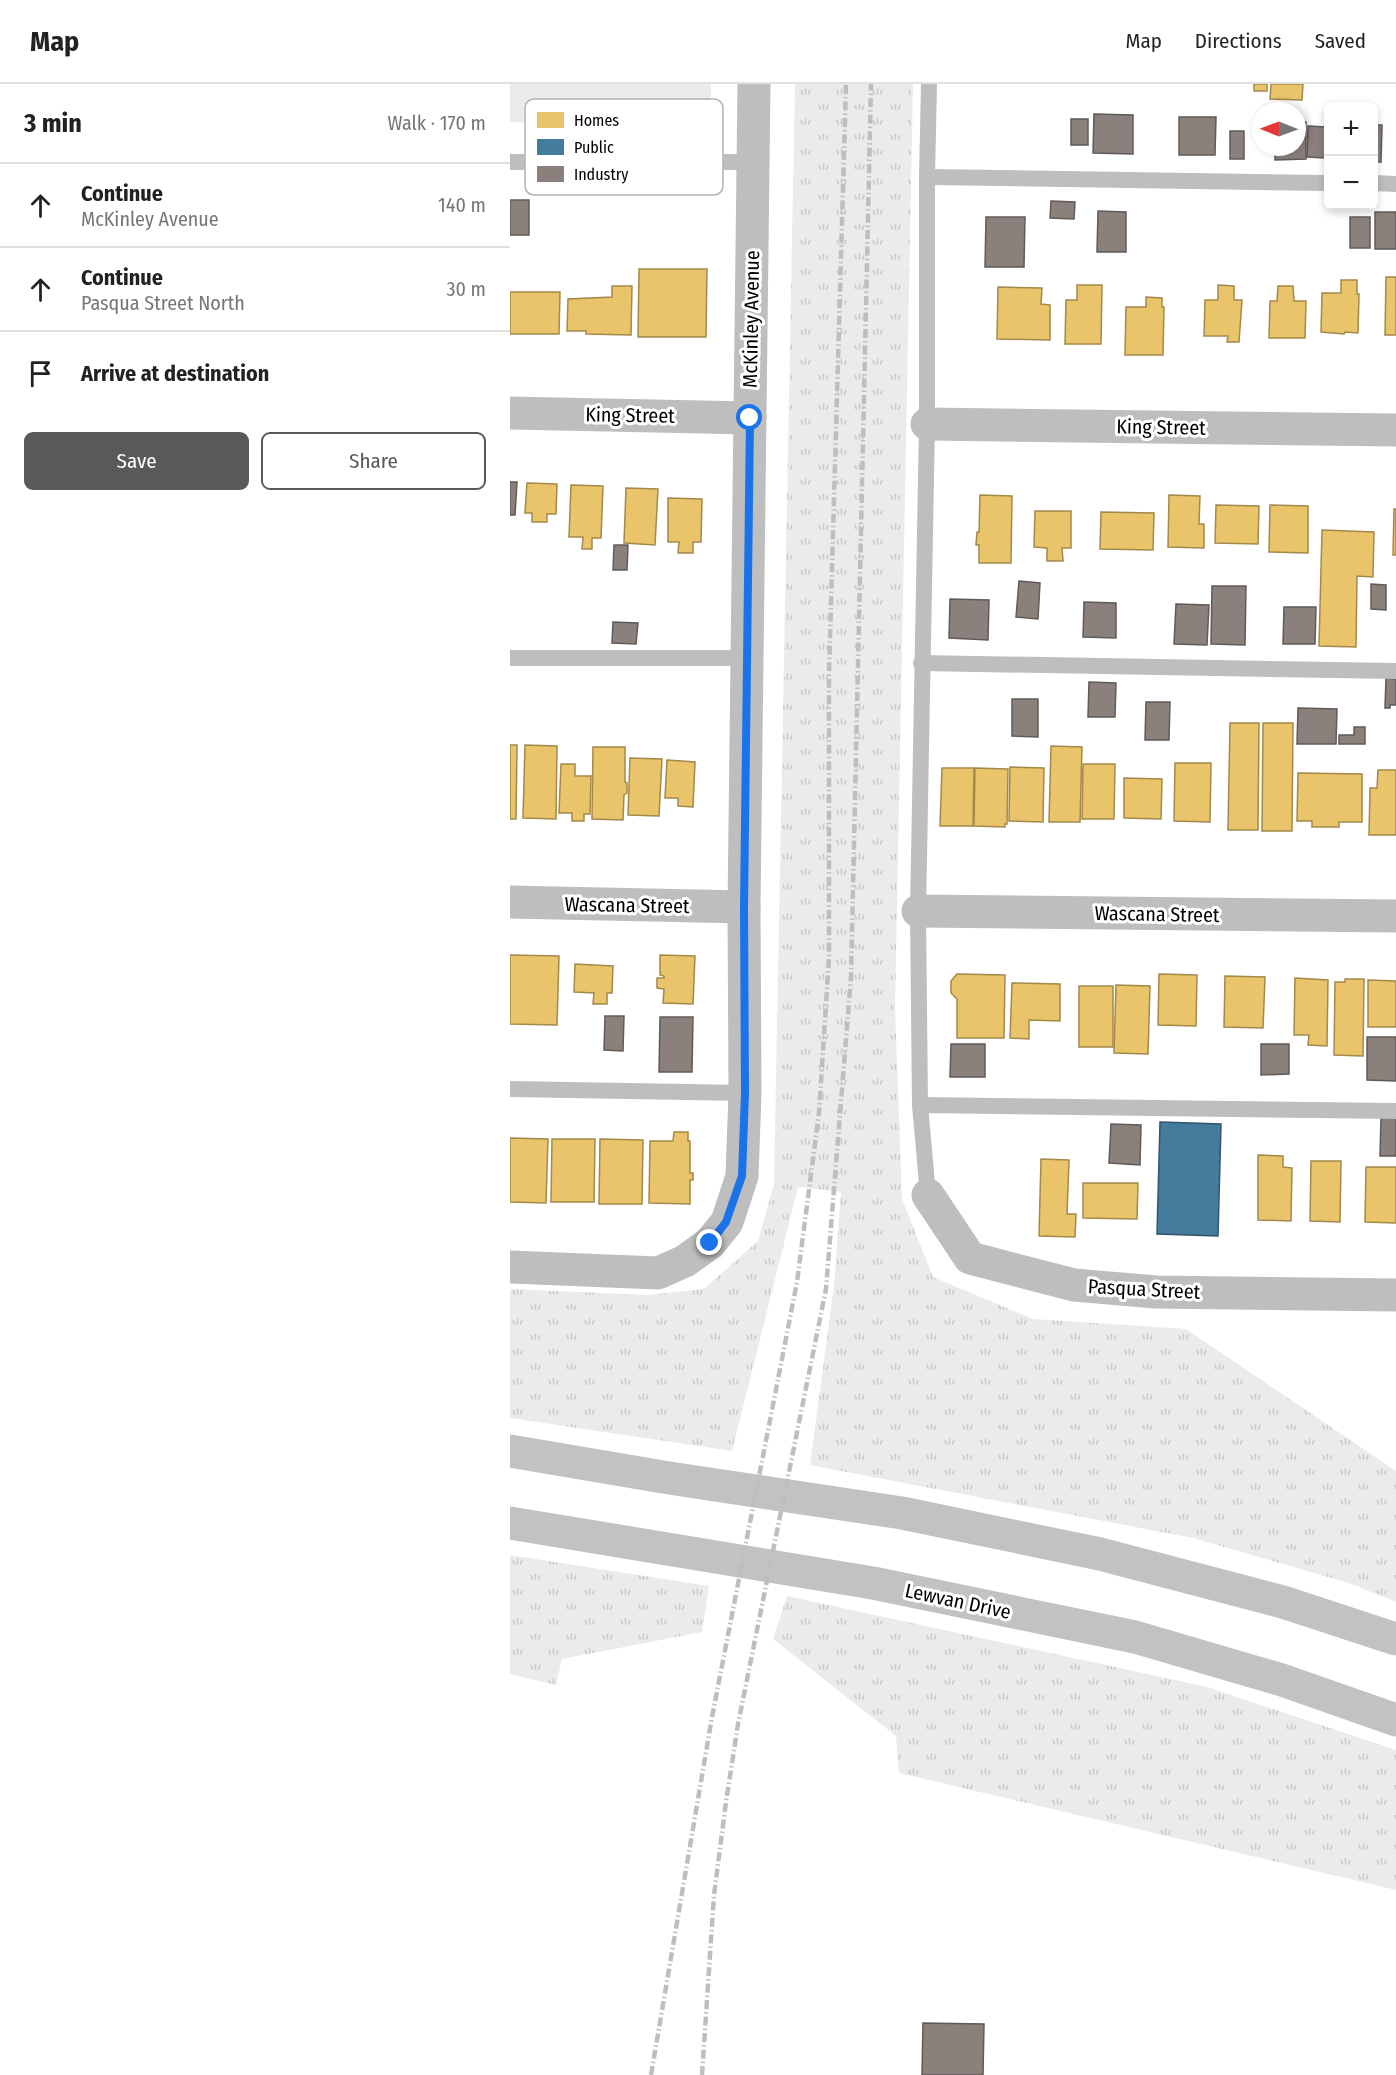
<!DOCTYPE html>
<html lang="en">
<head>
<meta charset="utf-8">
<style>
	:root { --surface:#fff; --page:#f6f6f6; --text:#222; --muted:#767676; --line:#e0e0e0; --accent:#595959 }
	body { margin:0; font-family:"Fira Sans Condensed",sans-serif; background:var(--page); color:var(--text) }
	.controls { position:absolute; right:18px; top:18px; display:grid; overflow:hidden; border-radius:9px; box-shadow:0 3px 9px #0003 }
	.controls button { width:54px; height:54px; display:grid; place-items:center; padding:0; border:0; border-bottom:2px solid var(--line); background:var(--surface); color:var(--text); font:30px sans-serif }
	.compass { position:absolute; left:742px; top:18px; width:54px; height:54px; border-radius:50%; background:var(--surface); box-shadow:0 3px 9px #0003; rotate:271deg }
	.stop { position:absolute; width:18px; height:18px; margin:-14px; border:4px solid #1a73e8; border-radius:50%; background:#fff }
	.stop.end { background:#1a73e8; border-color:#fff; box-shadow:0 2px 6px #0008 }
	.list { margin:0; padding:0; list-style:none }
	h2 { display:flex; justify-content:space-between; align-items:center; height:78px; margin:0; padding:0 24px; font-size:26px }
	h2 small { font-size:20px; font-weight:400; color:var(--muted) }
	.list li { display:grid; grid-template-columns:39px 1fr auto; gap:18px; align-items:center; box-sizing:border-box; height:84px; padding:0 24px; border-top:2px solid var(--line) }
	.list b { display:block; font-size:22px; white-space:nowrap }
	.list p { margin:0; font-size:20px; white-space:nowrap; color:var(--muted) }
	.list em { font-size:20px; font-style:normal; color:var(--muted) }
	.actions { display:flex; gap:12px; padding:18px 24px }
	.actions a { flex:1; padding:14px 0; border:2px solid var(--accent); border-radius:9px; text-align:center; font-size:21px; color:var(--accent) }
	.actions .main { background:var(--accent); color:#fff }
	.icon { flex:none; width:33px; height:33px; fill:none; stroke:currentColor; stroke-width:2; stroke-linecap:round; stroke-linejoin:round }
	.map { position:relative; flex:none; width:886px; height:1991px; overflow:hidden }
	header { display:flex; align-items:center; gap:36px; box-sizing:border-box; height:84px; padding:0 30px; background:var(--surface); border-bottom:2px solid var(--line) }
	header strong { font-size:28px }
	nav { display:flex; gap:33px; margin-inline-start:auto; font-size:21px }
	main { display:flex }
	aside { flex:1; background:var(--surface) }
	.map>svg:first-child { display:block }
</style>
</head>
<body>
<header>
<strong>Map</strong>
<nav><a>Map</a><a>Directions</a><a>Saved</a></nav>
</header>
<main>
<aside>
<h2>3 min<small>Walk · 170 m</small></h2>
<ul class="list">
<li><svg class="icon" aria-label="ahead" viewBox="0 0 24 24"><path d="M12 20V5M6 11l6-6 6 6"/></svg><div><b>Continue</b><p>McKinley Avenue</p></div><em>140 m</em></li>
<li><svg class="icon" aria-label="ahead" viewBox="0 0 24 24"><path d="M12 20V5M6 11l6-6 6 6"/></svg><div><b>Continue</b><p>Pasqua Street North</p></div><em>30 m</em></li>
<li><svg class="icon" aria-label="arrive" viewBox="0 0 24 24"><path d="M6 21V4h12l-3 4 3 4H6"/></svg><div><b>Arrive at destination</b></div></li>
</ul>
<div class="actions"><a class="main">Save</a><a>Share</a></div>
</aside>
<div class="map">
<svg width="886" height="1991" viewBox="0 0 886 1991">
	<defs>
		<pattern id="grass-tufts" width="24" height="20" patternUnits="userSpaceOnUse" patternTransform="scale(1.5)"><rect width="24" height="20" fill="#ebebeb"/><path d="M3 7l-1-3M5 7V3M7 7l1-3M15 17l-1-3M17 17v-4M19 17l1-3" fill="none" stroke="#c8c8c8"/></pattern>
	</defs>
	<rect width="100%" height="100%" fill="#fff"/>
	<g fill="url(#grass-tufts)">
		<polygon points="285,0 403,0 385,924 392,1115 423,1193 523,1235 676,1245 886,1387 886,1518 839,1499 683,1454 300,1381 324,1202 331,1108 288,1103 222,1367 0,1334 0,1205 137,1211 194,1205 248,1157 264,1100"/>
		<polygon points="0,1471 199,1502 192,1548 52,1575 46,1601 0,1590"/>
		<polygon points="277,1512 697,1603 886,1666 886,1806 389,1689 386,1652 263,1555"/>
	</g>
	<polygon fill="#ebebeb" points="0,0 201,0 201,41 0,38"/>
	<g fill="#e9c46a" stroke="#a3894a" stroke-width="1.5">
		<rect x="744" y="0" width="13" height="7"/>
		<polygon points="761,0 793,0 792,16 760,15"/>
		<polygon points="129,185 197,185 196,253 128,253"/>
		<polygon points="876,193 886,193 886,251 875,251"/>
		<polygon points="831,196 847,196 847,210 849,210 848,249 835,248 834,250 811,248 812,209 831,209"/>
		<polygon points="567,201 592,201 591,260 555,260 556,216 567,216"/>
		<polygon points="708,201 724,202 724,216 732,216 729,258 717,258 718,252 694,252 695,216 708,216"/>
		<polygon points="102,202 122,202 121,251 76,250 76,247 57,247 58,215 102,213"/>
		<polygon points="768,202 783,202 784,217 796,217 795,254 759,254 760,217 767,217"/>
		<polygon points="488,203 532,204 531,220 540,221 540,256 487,255"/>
		<polygon points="0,208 50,208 49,250 0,250"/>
		<polygon points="636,213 652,214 652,223 654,223 653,271 615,271 616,223 636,223"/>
		<polygon points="17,399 47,400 46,430 37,430 37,438 22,438 22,429 15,429"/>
		<polygon points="61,401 93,402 91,454 82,454 82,465 72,465 73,453 59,453"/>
		<polygon points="116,404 148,405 145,461 114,459"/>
		<polygon points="470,411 502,412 501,479 469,479 469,461 466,461 467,448 469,448"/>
		<polygon points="659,411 690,412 689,440 694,440 694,464 658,463"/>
		<polygon points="158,414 192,415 191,458 183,458 183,469 168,469 169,458 158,458"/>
		<polygon points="706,421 749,422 748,460 705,459"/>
		<polygon points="760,421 798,422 798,469 759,468"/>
		<polygon points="884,425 886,425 886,471 883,471"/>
		<polygon points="525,427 561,427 561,464 552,464 553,477 537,477 537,464 524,463"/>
		<polygon points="591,428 644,429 643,466 590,465"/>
		<polygon points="812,446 864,448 863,493 847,492 846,563 809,562"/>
		<polygon points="720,639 749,639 748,746 718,746"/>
		<polygon points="753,639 783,639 782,747 752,747"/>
		<polygon points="0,661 7,661 6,735 0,735"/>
		<polygon points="15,661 47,662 46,735 13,734"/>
		<polygon points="541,662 572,663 570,738 539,738"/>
		<polygon points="83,663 115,663 115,698 117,699 117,709 114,711 113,736 82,735"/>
		<polygon points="120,674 152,675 149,732 118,731"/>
		<polygon points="157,676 185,678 183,723 168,722 168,714 155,714"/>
		<polygon points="665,679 701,679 700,738 664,737"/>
		<polygon points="51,680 65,680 65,692 81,692 80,730 74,730 74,737 62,737 62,729 49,729"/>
		<polygon points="573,680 605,680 604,735 572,735"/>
		<polygon points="500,683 534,684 533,738 499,737"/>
		<polygon points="432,684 464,684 463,742 430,742"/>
		<polygon points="465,684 498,685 497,740 495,740 495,743 464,742"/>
		<polygon points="868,686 886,686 886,751 859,751 860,704 867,704"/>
		<polygon points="788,689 852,690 852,738 829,738 829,743 802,743 802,737 787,737"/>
		<polygon points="614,694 652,695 651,735 614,734"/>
		<polygon points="0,871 49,872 47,941 0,940"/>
		<polygon points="150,871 185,872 183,920 153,919 154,905 147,904 147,894 154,894 154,892 150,891"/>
		<polygon points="65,880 103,882 102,909 97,909 97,920 83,920 84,909 64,908"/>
		<polygon points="447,890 495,891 494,954 447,954 447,915 441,909 441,897"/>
		<polygon points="649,890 687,891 686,942 648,941"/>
		<polygon points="715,892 755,893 753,944 714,943"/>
		<polygon points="785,894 818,896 817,962 798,961 799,951 784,951"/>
		<polygon points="835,895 854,895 853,972 824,971 825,898 835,898"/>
		<polygon points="858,896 886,897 886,943 858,943"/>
		<polygon points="502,899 550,900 550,937 519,936 519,955 500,954"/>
		<polygon points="606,901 640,902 638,970 604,969"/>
		<rect x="569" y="902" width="34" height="61"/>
		<polygon points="164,1048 178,1048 178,1057 180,1057 180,1089 183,1089 183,1096 180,1096 180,1120 139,1119 140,1057 163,1057"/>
		<polygon points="0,1054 38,1055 36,1119 0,1118"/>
		<polygon points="42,1055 85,1055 84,1118 41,1118"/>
		<polygon points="90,1055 133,1056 132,1120 89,1120"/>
		<polygon points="748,1071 773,1072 773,1083 782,1084 781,1137 748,1136"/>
		<polygon points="531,1075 559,1076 557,1130 566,1130 565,1153 529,1152"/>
		<polygon points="801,1077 831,1077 830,1138 800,1137"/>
		<polygon points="856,1083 886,1083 886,1139 855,1138"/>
		<polygon points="573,1099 628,1099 627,1135 573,1134"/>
	</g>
	<polygon fill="#457b9d" stroke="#30566e" stroke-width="1.5" points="650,1038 711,1040 708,1152 647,1150"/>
	<g fill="#8a817c" stroke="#615a57" stroke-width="1.5">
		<polygon points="584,30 623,31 623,70 583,69"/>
		<polygon points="669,33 706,33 705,71 669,71"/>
		<rect x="561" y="35" width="17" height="26"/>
		<polygon points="787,38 796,38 796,75 765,76 765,63 787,63"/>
		<polygon points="864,41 872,41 871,78 864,78"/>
		<polygon points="798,42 816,43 815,74 797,73"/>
		<rect x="720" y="47" width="14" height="28"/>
		<rect x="0" y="116" width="19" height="35"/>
		<polygon points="541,117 565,118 564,135 540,134"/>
		<polygon points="588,127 616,128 616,168 587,168"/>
		<rect x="865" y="128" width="21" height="37"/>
		<polygon points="476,133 515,133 514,183 475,183"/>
		<rect x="840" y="133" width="20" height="31"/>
		<polygon points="0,398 7,398 5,431 0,431"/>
		<polygon points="104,461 118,461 117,486 103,486"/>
		<polygon points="509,497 530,499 528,535 506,533"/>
		<polygon points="861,500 876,501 876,526 861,525"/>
		<polygon points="702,502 736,502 735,561 701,560"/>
		<polygon points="440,515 479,516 478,556 439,554"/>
		<polygon points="574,518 606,519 606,554 573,553"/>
		<polygon points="666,520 699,521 697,561 664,560"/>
		<polygon points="774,523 806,523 805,560 773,560"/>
		<polygon points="103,538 128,539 126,560 102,559"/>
		<polygon points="876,594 886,595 886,621 880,621 880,624 875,624"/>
		<polygon points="579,598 606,599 605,633 578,633"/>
		<polygon points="502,615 528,615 528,653 502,652"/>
		<polygon points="636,618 660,618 659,656 635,656"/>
		<polygon points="788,624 827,625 826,660 787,660"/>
		<polygon points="844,643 855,643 855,660 829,660 829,651 844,651"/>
		<polygon points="95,932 114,932 113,967 94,966"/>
		<polygon points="150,933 183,933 182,988 149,988"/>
		<polygon points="857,953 886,953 886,997 857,996"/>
		<polygon points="441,960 475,960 475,993 440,993"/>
		<polygon points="751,960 779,960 779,990 751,991"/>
		<polygon points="871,1034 886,1034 886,1072 870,1072"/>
		<polygon points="601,1040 631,1041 630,1081 599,1079"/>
		<polygon points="413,1939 474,1940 473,1991 412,1991"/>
	</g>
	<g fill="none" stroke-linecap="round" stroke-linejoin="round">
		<g stroke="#bebebe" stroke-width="16">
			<polyline points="0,78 243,78"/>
			<polyline points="417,93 818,99"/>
			<polyline points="864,99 886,100"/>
			<polyline points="0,574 237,574"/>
			<polyline points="411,579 886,587"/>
			<polyline points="0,1005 235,1009"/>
			<polyline points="410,1021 886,1027"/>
			<polyline points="418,1111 410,1021 408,827 417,340 417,93 419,0"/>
		</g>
		<g stroke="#bebebe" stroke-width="33">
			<polyline points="0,329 240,334"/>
			<polyline points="417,340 886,346"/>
			<polyline points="0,818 234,823"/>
			<polyline points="408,827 886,832"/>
			<polyline points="418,1111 460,1174 564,1201 646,1208 886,1211"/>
			<polyline points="0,1183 148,1189 175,1177 200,1159 217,1138 232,1092 235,1009 234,823 244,0"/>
		</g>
		<g stroke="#c2c2c2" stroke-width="33">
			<polyline points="0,1367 159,1394 392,1429 590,1470 773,1518 886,1555"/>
			<polyline points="0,1439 363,1499 625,1553 772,1596 886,1636"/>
		</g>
		<g stroke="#bebebe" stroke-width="4.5" stroke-dasharray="9 3 1.5 3" stroke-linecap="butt">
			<polyline points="141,1991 202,1633 287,1198 309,1029 319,874 319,589 336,0"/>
			<polyline points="192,1991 204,1811 216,1718 228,1640 316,1205 341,893 361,0"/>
		</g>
	</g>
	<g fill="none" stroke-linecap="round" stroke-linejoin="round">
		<polyline stroke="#1a73e8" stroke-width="8" points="200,1159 216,1138 232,1092 235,1009 234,823 240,334"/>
	</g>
	<g text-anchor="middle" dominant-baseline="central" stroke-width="6" stroke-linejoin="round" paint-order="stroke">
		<g font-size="20" fill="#000" stroke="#fff">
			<text transform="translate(241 235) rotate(-89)">McKinley Avenue</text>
			<text transform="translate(120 331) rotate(1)">King Street</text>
			<text transform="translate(651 343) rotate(1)">King Street</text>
			<text transform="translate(117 821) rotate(1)">Wascana Street</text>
			<text transform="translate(647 830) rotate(1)">Wascana Street</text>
			<text transform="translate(634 1205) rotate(3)">Pasqua Street</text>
			<text transform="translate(448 1517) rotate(12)">Lewvan Drive</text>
		</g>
	</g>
	<rect x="15" y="15" width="198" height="96" rx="9" fill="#fff" stroke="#b2b2b2" stroke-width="1.5"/>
	<rect x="27" y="28" width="27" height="16" fill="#e9c46a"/>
	<rect x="27" y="55" width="27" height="16" fill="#457b9d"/>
	<rect x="27" y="82" width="27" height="16" fill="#8a817c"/>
	<g font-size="16" fill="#000">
		<text x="64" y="42">Homes</text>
		<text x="64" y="69">Public</text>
		<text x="64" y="96">Industry</text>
	</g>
</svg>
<div class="controls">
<button>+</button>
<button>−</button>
</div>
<svg class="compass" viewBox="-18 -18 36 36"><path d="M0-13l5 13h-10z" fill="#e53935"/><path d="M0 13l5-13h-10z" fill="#767676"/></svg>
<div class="stop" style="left:240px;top:334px"></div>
<div class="stop end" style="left:200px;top:1159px"></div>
</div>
</main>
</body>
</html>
